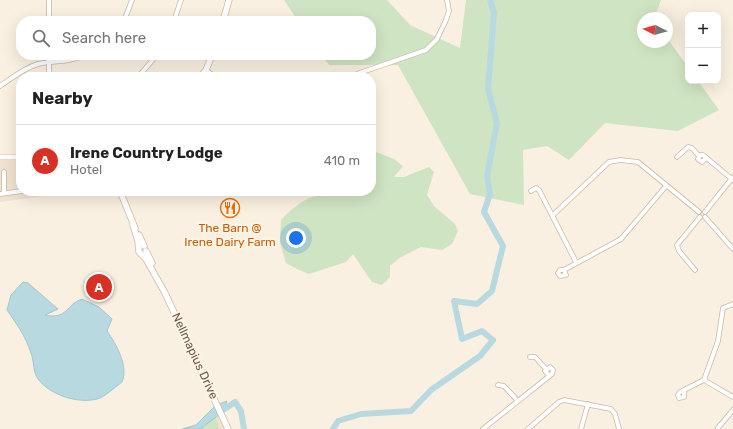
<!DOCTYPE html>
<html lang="en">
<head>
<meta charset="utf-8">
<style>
	:root { --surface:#fff; --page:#f2f2f2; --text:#222; --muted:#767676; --line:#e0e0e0; --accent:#d93025 }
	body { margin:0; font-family:Rubik,sans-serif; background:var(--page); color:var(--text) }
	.controls { position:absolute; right:12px; top:12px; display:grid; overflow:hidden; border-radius:8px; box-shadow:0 4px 16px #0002 }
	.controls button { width:36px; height:36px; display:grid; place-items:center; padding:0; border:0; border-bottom:1px solid var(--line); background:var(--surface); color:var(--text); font:20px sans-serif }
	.compass { position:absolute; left:637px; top:12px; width:36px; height:36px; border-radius:50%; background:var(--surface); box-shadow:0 4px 16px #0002; rotate:276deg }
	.you { position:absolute; left:296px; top:238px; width:14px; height:14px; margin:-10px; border:3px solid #fff; border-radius:50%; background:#1a73e8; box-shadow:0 0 0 6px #1a73e833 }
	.badge { display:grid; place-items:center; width:26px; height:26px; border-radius:50%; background:var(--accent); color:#fff; font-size:13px; font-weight:700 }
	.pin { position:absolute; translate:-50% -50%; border:2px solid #fff; box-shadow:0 1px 4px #0006 }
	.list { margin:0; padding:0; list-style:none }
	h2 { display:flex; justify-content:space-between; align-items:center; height:52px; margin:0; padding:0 16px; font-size:17px }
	h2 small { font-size:13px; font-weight:400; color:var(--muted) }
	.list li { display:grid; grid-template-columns:26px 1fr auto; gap:12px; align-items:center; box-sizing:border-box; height:72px; padding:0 16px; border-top:1px solid var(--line) }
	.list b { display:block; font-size:15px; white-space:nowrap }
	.list p { margin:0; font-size:13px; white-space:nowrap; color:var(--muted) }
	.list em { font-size:13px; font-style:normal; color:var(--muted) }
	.icon { flex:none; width:22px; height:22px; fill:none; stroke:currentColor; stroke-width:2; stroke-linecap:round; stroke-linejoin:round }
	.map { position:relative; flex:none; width:733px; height:429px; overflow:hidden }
	.search { position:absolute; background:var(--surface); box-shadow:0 4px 16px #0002; left:16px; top:16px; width:360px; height:44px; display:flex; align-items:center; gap:10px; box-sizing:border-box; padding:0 14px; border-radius:16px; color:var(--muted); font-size:15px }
	.panel { position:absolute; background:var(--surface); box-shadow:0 4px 16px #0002; left:16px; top:72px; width:360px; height:124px; border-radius:16px }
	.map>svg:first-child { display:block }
</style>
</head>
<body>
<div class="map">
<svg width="733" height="429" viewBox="0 0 733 429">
	<rect width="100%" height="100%" fill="#f9f0e1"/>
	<g fill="#f0e2d0">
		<polygon points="0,157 21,158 21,191 80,191 0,202"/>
		<polygon points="220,414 226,429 186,429"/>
	</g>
	<g fill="#cfe4c2">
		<polygon points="284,0 387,0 410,25 460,48 466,0 661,0 654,18 643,18 643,42 667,42 667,38 688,67 688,81 698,81 719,110 678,131 605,123 569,160 547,146 523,150 524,205 470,194 398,65 329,65 322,55 371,55 371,21 298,21"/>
		<path d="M371 150 394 159 403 166 394 177H404L429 167 434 172 427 195 434 206 455 224 458 231 452 244 442 250 421 247 399 258 390 266V277L382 285 372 282 353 254 346 262 309 274 299 270 286 263 280 243 281 220C288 212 302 200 312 197 322 194 329 200 339 191H371Z"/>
		<polygon points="215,415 219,429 186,429"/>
	</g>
	<g fill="#b8d9e0" stroke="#a0c8d0">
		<path d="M23 282 28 283 58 309 45 315C68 320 66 304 82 299L99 307 112 319 107 331C116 344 129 366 122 382 115 387 105 397 97 399 78 404 50 395 38 379 33 373 34 360 31 353 26 337 16 323 7 310L11 295Z"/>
		<polygon points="227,401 223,412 200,429 182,429 196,425 216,405"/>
	</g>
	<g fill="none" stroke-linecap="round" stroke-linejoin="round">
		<g stroke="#b8d9e0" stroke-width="6">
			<polyline points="217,414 235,402 241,411 244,429"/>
			<polyline points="333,429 338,421 361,414 411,411 431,390 480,356 493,340 482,331 462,339 454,301 477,304 492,291 503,246 484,212 490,194 487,176 497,123 488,89 494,13 490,0"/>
		</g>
		<defs>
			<g id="minor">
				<polyline points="49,21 49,0"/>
				<polyline points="124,21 132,0"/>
				<polyline points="174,21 181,0"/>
				<polyline points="206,70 215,77"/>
				<polyline points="49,77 49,55"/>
				<polyline points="138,77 157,55"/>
				<polyline points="348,77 426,50 437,39 446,20 449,11 447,0"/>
				<path d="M0 86C12 78 24 68 38 64 54 60 69 63 84 55"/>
				<polyline points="677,157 688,147 692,148 699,156"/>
				<polyline points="705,159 702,162 698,159 700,155 703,155 733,180"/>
				<polyline points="4,172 4,193"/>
				<polyline points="531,191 536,188 539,190 576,262"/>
				<polyline points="0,194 22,191"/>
				<polyline points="705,212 733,177"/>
				<polyline points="553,215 609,162 620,160 638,162 699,212"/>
				<polyline points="705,217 733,249"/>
				<polyline points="564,270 566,275 560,276 558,273 560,270 564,270 621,239 666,186"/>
				<polyline points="695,270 679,251 677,245 700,217"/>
				<polyline points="530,357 535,357 546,369"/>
				<polyline points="704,380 733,397"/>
				<polyline points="498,385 504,386 518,401"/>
				<polyline points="684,391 684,397 679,398 678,395 680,392 704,380 718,341 723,308 733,304"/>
				<polyline points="483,429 552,374 553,370 550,367 545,371 549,375"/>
				<polyline points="528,429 559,402 564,400 611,409 615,414 619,429"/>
				<polyline points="581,429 588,404"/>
				<polyline points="717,429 733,410"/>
			</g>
			<polyline id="tertiary" points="0,157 21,157"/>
			<g id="secondary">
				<polyline points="223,21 229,0"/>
				<polyline points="200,77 206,70 212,55"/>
				<polyline points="120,191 135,228"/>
				<polyline points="133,225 138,241 139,252 146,259 165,293 228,429"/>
				<polyline points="139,235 144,246"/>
				<polyline points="146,251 152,263"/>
			</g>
		</defs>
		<use href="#minor" stroke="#c8b8aa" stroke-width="5.5"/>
		<use href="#tertiary" stroke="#c8b8aa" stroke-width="6"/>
		<use href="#secondary" stroke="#cdbaaa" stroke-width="7"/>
		<use href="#minor" stroke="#fff" stroke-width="4"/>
		<use href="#tertiary" stroke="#fff" stroke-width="5"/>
		<use href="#secondary" stroke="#fff" stroke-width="5.5"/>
	</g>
	<defs>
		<symbol id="restaurant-ring" viewBox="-11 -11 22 22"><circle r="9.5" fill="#fdf4e6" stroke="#e8710a" stroke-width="1.5"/><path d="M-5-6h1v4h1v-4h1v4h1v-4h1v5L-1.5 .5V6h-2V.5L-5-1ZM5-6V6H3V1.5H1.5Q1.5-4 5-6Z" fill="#e8710a"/></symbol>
	</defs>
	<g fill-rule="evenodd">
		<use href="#restaurant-ring" x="219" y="197" width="22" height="22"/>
	</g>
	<g text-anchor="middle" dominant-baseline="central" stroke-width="4" stroke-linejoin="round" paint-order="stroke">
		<g font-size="12" fill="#c56008" stroke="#fdf4e6">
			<text x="230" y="228">The Barn @<tspan x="230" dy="14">Irene Dairy Farm</tspan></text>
		</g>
		<g font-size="12" fill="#6d584b" stroke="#fdf4e6">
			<text transform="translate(195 356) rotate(65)">Nellmapius Drive</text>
		</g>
	</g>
</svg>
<div class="controls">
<button>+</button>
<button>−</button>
</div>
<svg class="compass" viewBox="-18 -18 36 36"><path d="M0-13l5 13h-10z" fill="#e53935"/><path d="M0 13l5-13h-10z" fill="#767676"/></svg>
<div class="you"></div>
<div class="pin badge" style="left:99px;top:287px">A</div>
<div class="search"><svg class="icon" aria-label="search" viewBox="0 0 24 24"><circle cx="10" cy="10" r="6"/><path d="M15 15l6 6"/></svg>Search here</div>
<section class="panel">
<h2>Nearby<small></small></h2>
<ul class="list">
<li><span class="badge">A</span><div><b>Irene Country Lodge</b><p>Hotel</p></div><em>410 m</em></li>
</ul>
</section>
</div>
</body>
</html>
